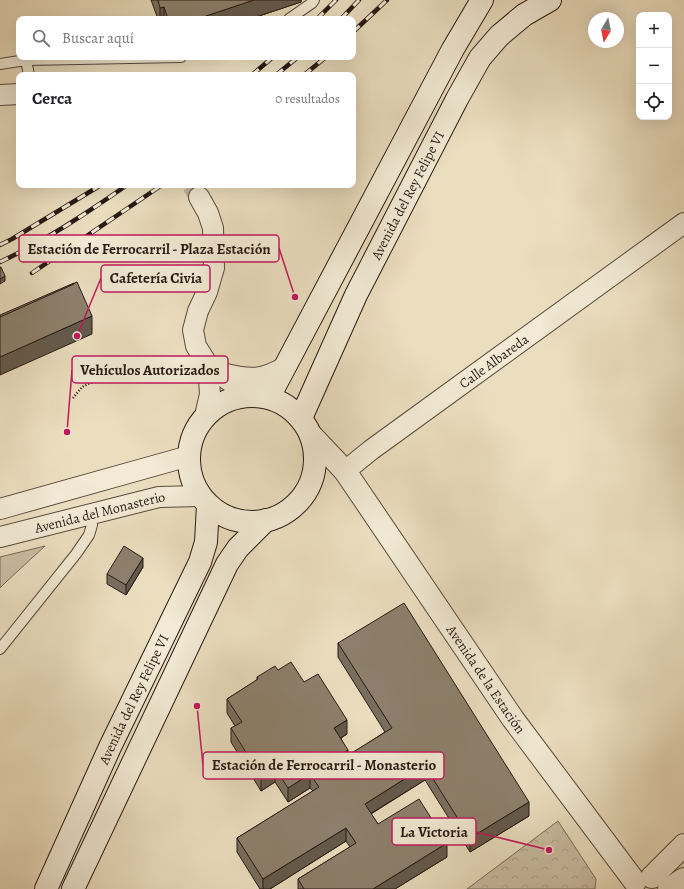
<!DOCTYPE html>
<html lang="es">
<head>
<meta charset="utf-8">
<style>
	:root { --surface:#fff; --page:#f2f2f2; --text:#202124; --muted:#757577; --line:#e0e0e0 }
	body { margin:0; font-family:Alegreya,serif; background:var(--page); color:var(--text) }
	.controls { position:absolute; right:12px; top:12px; display:grid; overflow:hidden; border-radius:8px; box-shadow:0 4px 16px #0002 }
	.controls button { width:36px; height:36px; display:grid; place-items:center; padding:0; border:0; border-bottom:1px solid var(--line); background:var(--surface); color:var(--text); font:20px sans-serif }
	.compass { position:absolute; left:588px; top:12px; width:36px; height:36px; border-radius:50%; background:var(--surface); box-shadow:0 4px 16px #0002; rotate:190deg }
	.list { margin:0; padding:0; list-style:none }
	h2 { display:flex; justify-content:space-between; align-items:center; height:52px; margin:0; padding:0 16px; font-size:17px }
	h2 small { font-size:13px; font-weight:400; color:var(--muted) }
	.icon { flex:none; width:22px; height:22px; fill:none; stroke:currentColor; stroke-width:2; stroke-linecap:round; stroke-linejoin:round }
	.map { position:relative; flex:none; width:684px; height:889px; overflow:hidden }
	.search { position:absolute; background:var(--surface); box-shadow:0 4px 16px #0002; left:16px; top:16px; width:340px; height:44px; display:flex; align-items:center; gap:10px; box-sizing:border-box; padding:0 14px; border-radius:8px; color:var(--muted); font-size:15px }
	.panel { position:absolute; background:var(--surface); box-shadow:0 4px 16px #0002; left:16px; top:72px; width:340px; height:116px; border-radius:8px }
	.map>svg:first-child { display:block }
</style>
</head>
<body>
<div class="map">
<svg width="684" height="889" viewBox="0 0 684 889">
	<defs>
		<pattern id="park-crowns" width="20" height="18" patternUnits="userSpaceOnUse"><rect width="20" height="18" fill="#cabda2"/><path d="M2 6a3 3 0 1 1 6 0M12 15a3 3 0 1 1 6 0" fill="none" stroke="#aea28b"/></pattern>
	</defs>
	<rect width="100%" height="100%" fill="#ebdebf"/>
	<filter id="stains"><feTurbulence type="fractalNoise" baseFrequency=".005" numOctaves="4"/><feColorMatrix values="0 0 0 0 .2 0 0 0 0 .09 0 0 0 0 .02 0 0 0 .5 -.17"/></filter>
	<radialGradient id="worn" r=".72"><stop offset=".6" stop-color="#630" stop-opacity="0"/><stop offset="1" stop-color="#630" stop-opacity=".3"/></radialGradient>
	<polygon fill="#cabda2" stroke="#786c5b" points="45,546 6,582 0,588 0,557"/>
	<polygon fill="url(#park-crowns)" stroke="#786c5b" points="558,821 596,879 595,889 467,889"/>
	<g fill="none" stroke-linecap="round" stroke-linejoin="round">
		<polyline stroke="#c4b79d" stroke-width="20" stroke-dasharray="20 10" stroke-linecap="butt" points="192,185 199,197"/>
		<defs>
			<g id="service">
				<polyline points="289,19 312,3 314,0"/>
				<polyline points="26,60 181,57"/>
				<polyline points="0,64 26,60 29,75"/>
				<polyline points="0,649 76,554 89,535 92,525 91,514"/>
			</g>
			<g id="minor">
				<polyline points="0,95 19,94"/>
				<polyline points="199,197 208,213 213,228 214,268 207,292 198,311 193,330 196,346 208,365 232,383 254,396"/>
				<path d="M226 374C251 380 262 380 285 367"/>
				<polyline points="205,416 210,394 208,365"/>
				<path id="s1" d="M345 471 371 450 684 223"/>
				<polyline points="0,509 189,456"/>
				<path id="s2" d="M0 537 159 497 200 496"/>
			</g>
			<g id="tertiary">
				<path id="s3" d="M311 435 345 471 513 719 635 882"/>
				<polyline points="652,877 684,845"/>
				<polyline points="669,889 684,879"/>
			</g>
			<g id="secondary">
				<circle cx="252" cy="459" r="63"/>
				<polyline points="269,397 453,49 482,0"/>
				<path id="s4" d="M301 418 356 295 457 99 480 58 499 36 524 15 550 0"/>
				<path id="s5" d="M46 889 110 747 200 562 206 542 208 505"/>
				<polyline points="73,889 227,564 238,548 266,520"/>
			</g>
		</defs>
		<use href="#service" stroke="#584b3f" stroke-width="12"/>
		<use href="#minor" stroke="#584b3f" stroke-width="22"/>
		<use href="#tertiary" stroke="#584b3f" stroke-width="24"/>
		<use href="#secondary" stroke="#271a14" stroke-width="24"/>
		<polyline stroke="#271a14" stroke-width="2.5" stroke-dasharray="1 2" stroke-linecap="butt" points="73,398 82,387 107,375 186,381 189,380"/>
		<use href="#service" stroke="#f2ead5" stroke-width="10"/>
		<use href="#minor" stroke="#f2ead5" stroke-width="20"/>
		<use href="#tertiary" stroke="#f2ead5" stroke-width="22"/>
		<use href="#secondary" stroke="#f2ead5" stroke-width="22"/>
		<defs>
			<g id="rail">
				<polyline points="317,19 336,0"/>
				<polyline points="341,19 359,0"/>
				<polyline points="353,32 387,0"/>
				<polyline points="252,75 273,57"/>
				<polyline points="276,75 298,57"/>
				<polyline points="304,75 326,57"/>
				<polyline points="0,245 12,239 101,185"/>
				<path d="M0 262C45 241 87 213 127 185"/>
				<polyline points="32,273 162,185"/>
			</g>
		</defs>
		<use href="#rail" stroke="#271a14" stroke-width="4.5"/>
		<use href="#rail" stroke="#f2ead5" stroke-width="3" stroke-dasharray="9" stroke-linecap="butt"/>
	</g>
	<g fill="#796e5e" stroke="#271a14">
		<polygon points="151,0 301,0 301,2 250,19 158,19"/>
		<polygon points="143,567 126,595 107,584 107,574"/>
		<polygon points="338,643 529,816 470,852 425,780 371,814 378,824 447,857 395,889 298,889 298,879 350,847 346,841 270,889 260,889 237,852 237,838 313,791 310,788 288,802 275,782 261,791 231,742 231,728 235,726 227,713 227,699 257,680 257,677 278,670 304,682 347,734 341,738 348,756 385,732 338,657"/>
	</g>
	<g fill="#635a4c" stroke="#271a14">
		<polygon points="254,0 301,0 301,2 250,19 197,19"/>
		<polygon points="164,7 164,19 160,19 160,8"/>
		<polygon points="5,276 5,281 0,284 0,279"/>
		<polygon points="92,316 92,334 0,375 0,357"/>
		<polygon points="143,558 143,567 126,595 126,585"/>
		<polygon points="347,720 347,734 334,742 334,728"/>
		<polygon points="348,750 348,764 335,772 335,758"/>
		<polygon points="425,766 425,780 365,817 365,804"/>
		<polygon points="275,768 275,782 261,791 261,777"/>
		<polygon points="310,774 310,788 288,802 288,788"/>
		<polygon points="529,802 529,816 470,852 470,838"/>
		<polygon points="346,828 346,841 270,889 263,889 263,879"/>
		<polygon points="447,843 447,857 395,889 373,889"/>
	</g>
	<g fill="#8d806d" stroke="#271a14">
		<polygon points="158,0 254,0 197,19 168,19 164,7 160,8"/>
		<polygon points="0,267 1,267 5,276 0,279"/>
		<polygon points="77,282 92,316 0,357 0,317"/>
		<polygon points="74,283 74,284 0,317 0,315"/>
		<polygon points="124,546 143,558 126,585 107,574"/>
		<polygon points="404,603 529,802 470,838 425,766 365,804 378,824 419,799 447,843 373,889 304,889 298,879 356,843 346,828 263,879 237,838 319,787 310,774 288,788 275,768 261,777 231,728 242,722 227,699 258,679 257,677 275,666 278,670 291,662 304,682 318,674 347,720 334,728 348,750 335,758 337,762 392,728 338,643"/>
	</g>
	<g text-anchor="middle" dominant-baseline="central" stroke-width="3" stroke-linejoin="round" paint-order="stroke">
		<g font-size="14" fill="#271a14" stroke="#f2ead5">
			<text stroke="none"><textPath href="#s4" startOffset="247">Avenida del Rey Felipe VI</textPath></text>
			<text stroke="none"><textPath href="#s1" startOffset="185">Calle Albareda</textPath></text>
			<text stroke="none"><textPath href="#s2" startOffset="103">Avenida del Monasterio</textPath></text>
			<text stroke="none"><textPath href="#s3" startOffset="301">Avenida de la Estación</textPath></text>
			<text stroke="none"><textPath href="#s5" startOffset="209">Avenida del Rey Felipe VI</textPath></text>
		</g>
	</g>
	<path fill="none" stroke="#c2185b" stroke-width="1.5" d="M295 297L279 248M77 336L101 278M67 432L72 370M197 706L203 765M549 850L476 832"/>
	<g fill="#c2185b" stroke="#f2ead5" stroke-width="1.5">
		<circle cx="295" cy="297" r="4"/>
		<circle cx="77" cy="336" r="4"/>
		<circle cx="67" cy="432" r="4"/>
		<circle cx="197" cy="706" r="4"/>
		<circle cx="549" cy="850" r="4"/>
	</g>
	<g fill="#f2ead5" stroke="#c2185b" stroke-width="1.5">
		<rect x="19" y="235" width="260" height="27" rx="4"/>
		<rect x="101" y="265" width="109" height="27" rx="4"/>
		<rect x="72" y="356" width="156" height="27" rx="4"/>
		<rect x="203" y="752" width="241" height="27" rx="4"/>
		<rect x="392" y="818" width="84" height="27" rx="4"/>
	</g>
	<g font-size="15" text-anchor="middle" font-weight="bold" fill="#271a14">
		<text x="149" y="254">Estación de Ferrocarril - Plaza Estación</text>
		<text x="156" y="283">Cafetería Civia</text>
		<text x="150" y="375">Vehículos Autorizados</text>
		<text x="324" y="770">Estación de Ferrocarril - Monasterio</text>
		<text x="434" y="837">La Victoria</text>
	</g>
	<rect width="100%" height="100%" filter="url(#stains)"/>
	<rect width="100%" height="100%" fill="url(#worn)"/>
</svg>
<div class="controls">
<button>+</button>
<button>−</button>
<button><svg class="icon" aria-label="locate" viewBox="0 0 24 24"><circle cx="12" cy="12" r="6"/><path d="M12 2v4M12 18v4M2 12h4M18 12h4"/></svg></button>
</div>
<svg class="compass" viewBox="-18 -18 36 36"><path d="M0-13l5 13h-10z" fill="#e53935"/><path d="M0 13l5-13h-10z" fill="#757577"/></svg>
<div class="search"><svg class="icon" aria-label="search" viewBox="0 0 24 24"><circle cx="10" cy="10" r="6"/><path d="M15 15l6 6"/></svg>Buscar aquí</div>
<section class="panel">
<h2>Cerca<small>0 resultados</small></h2>
<ul class="list">
</ul>
</section>
</div>
</body>
</html>
